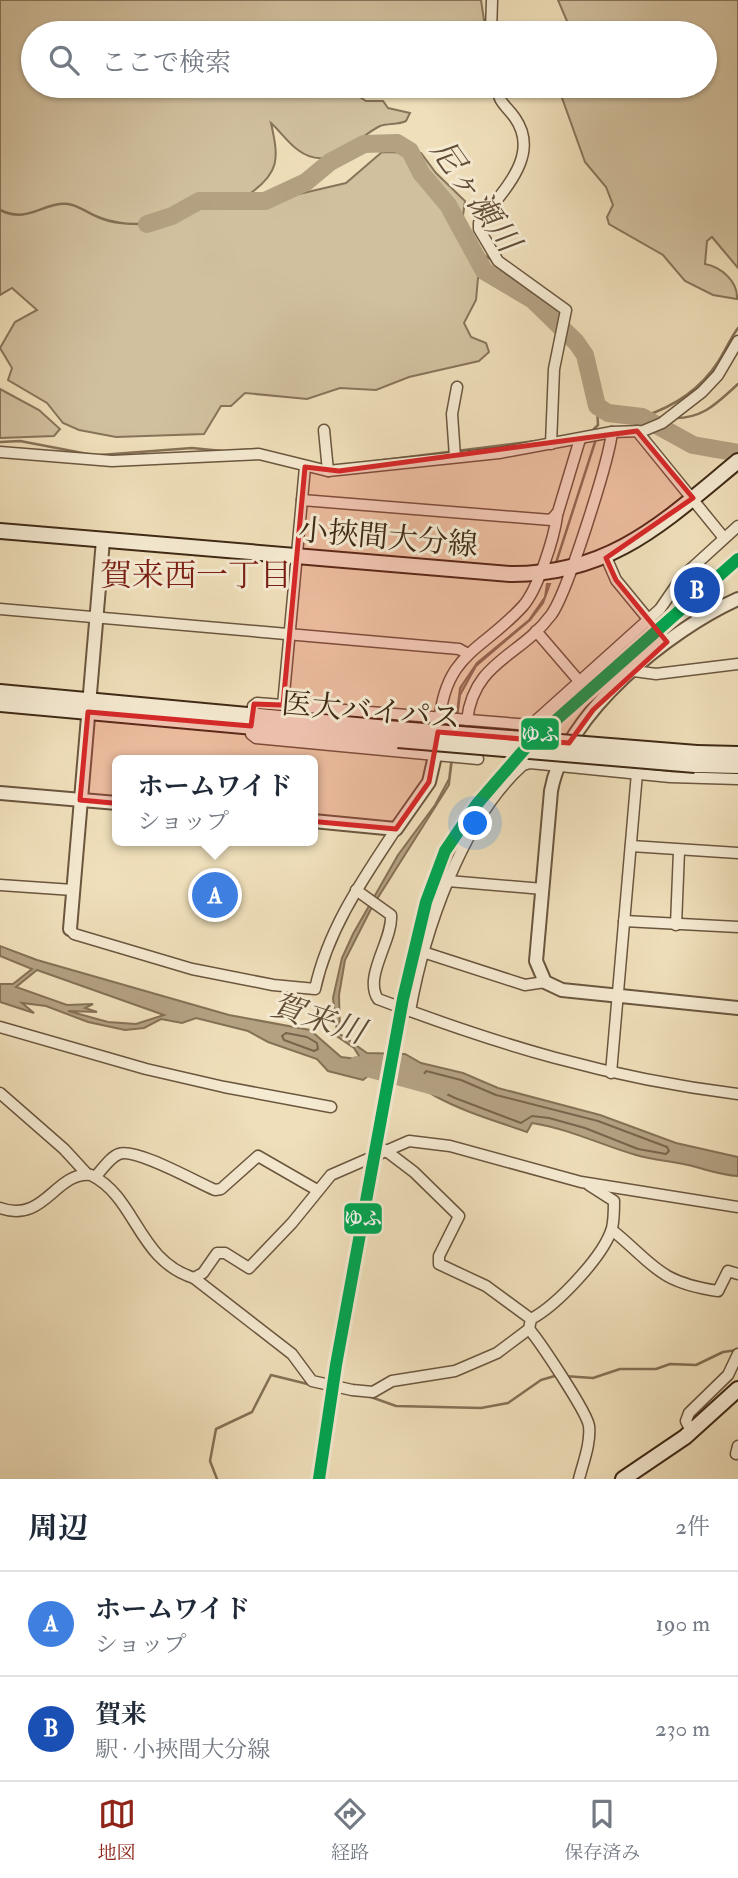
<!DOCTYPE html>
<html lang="ja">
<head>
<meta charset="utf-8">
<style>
	:root { --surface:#fff; --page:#f6f6f7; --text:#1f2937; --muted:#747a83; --line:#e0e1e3; --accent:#8f2418 }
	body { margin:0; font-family:"IM FELL Double Pica","Noto Serif JP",serif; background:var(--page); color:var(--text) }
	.you { position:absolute; left:476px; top:824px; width:24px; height:24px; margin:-18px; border:5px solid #fff; border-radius:50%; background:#1a73e8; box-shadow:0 0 0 10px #1a73e833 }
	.badge { display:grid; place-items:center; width:46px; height:46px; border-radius:50%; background:var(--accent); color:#fff; font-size:23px; font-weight:700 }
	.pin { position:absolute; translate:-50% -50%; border:4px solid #fff; box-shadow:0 2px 7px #0006 }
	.popup { position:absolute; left:112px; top:755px; width:206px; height:91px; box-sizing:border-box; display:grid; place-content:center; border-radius:10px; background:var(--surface); filter:drop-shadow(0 2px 5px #0005); font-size:23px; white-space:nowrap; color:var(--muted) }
	.popup b { font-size:26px; color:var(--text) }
	.popup::after { content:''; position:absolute; left:50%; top:100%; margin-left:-14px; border:14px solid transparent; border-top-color:var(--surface) }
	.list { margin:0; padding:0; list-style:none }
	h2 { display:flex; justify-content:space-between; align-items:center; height:91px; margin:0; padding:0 28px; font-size:30px }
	h2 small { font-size:23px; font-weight:400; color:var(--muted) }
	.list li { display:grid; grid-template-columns:46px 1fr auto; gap:21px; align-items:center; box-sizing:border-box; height:105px; padding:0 28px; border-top:2px solid var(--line) }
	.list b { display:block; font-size:26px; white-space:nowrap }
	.list p { margin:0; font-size:23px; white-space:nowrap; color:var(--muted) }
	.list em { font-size:23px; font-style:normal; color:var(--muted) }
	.icon { flex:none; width:38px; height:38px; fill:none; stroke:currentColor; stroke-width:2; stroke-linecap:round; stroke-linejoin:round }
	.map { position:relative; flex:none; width:738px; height:1479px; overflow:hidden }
	.search { position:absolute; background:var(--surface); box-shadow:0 2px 5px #0004; left:21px; right:21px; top:21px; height:77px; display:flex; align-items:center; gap:18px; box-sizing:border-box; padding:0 24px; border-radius:38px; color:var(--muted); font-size:26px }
	.sheet { height:301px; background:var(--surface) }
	nav { display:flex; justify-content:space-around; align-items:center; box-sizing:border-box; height:98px; border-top:2px solid var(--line); background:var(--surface); font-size:19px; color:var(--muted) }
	nav a { display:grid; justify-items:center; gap:4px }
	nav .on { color:var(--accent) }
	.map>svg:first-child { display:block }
</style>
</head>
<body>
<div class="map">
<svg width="738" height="1479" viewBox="0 0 738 1479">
	<rect width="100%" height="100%" fill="#efdfba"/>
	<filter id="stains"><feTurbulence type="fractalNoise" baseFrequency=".00286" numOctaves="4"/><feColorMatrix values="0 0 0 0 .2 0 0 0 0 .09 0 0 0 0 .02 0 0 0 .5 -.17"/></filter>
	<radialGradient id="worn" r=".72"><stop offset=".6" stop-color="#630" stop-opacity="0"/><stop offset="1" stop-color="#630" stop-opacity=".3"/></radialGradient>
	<g fill="#d1c09e" stroke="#88745a" stroke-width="2">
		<path d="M0 0H481L486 33H420L408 24 393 33H33V86H343L366 101H383L388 108 410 113 406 121C398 125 388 123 380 126 354 139 330 174 298 150 288 143 280 131 271 123 279 159 280 173 248 195L299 194 346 183 382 152 421 153 436 173 465 201 460 237 502 268 508 277 478 278 476 300 464 323 471 337 486 343 489 352 479 361 409 377 376 390 340 388 307 399 245 393 231 406H221L204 434 116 437 79 430 63 423 47 403 8 380 12 368 0 348 15 322 37 310 12 288 0 295Z"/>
		<path d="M558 0H738V268L712 237 707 241 705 264C721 267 738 281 737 299L713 295 685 281 663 255 609 224 607 217 613 205 606 187 585 162 561 95 572 86H705V33H572Z"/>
		<polygon points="0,389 39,410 60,429 54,436 0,438"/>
	</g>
	<path fill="#b3a182" stroke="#857156" stroke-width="2" fill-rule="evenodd" d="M547 584H550L543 603 530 620 476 666 460 695 449 785 372 907 345 960 339 995 340 1034 367 1053 405 1054 421 1063 463 1073 498 1088 600 1115 676 1143 738 1157V1176C722 1175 711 1171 696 1167 676 1161 656 1161 636 1155 601 1145 570 1129 532 1123L527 1132C496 1121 464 1112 435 1096 407 1081 422 1070 381 1065L363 1080 328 1071 317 1059 268 1042 248 1031 196 1018 182 1023 161 1019 144 1028 125 1030 88 1022 46 1006 22 1003 34 1013 0 1002V984H13L32 969 0 956V946L37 960 229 1015 310 1030 341 1057 357 1059 359 1056 354 1048 329 1031 337 1032 333 998 342 958 353 934 398 855 435 805 449 779 460 688 477 663 529 620 545 597ZM37 970 164 1015 136 1024 108 1022 68 1011 97 1012 85 1008 93 1004 67 1005 16 987Z"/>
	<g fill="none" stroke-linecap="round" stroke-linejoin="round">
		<g stroke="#79654c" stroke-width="2">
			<polygon points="286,1033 307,1037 317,1043 318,1049 314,1051 284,1040 282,1036"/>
			<polygon points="426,1071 461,1080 496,1095 598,1121 667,1147 669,1151 666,1154 638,1149 585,1128 549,1118 532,1116 521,1123 455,1098 436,1089 423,1076"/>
		</g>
		<g stroke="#857156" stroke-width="2.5">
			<path d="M0 210C29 224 42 202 68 204 78 205 89 214 98 217 114 224 130 224 147 224"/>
			<path d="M642 417C673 407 700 390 718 362 725 351 730 339 738 328"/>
			<polyline points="645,417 663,418"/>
			<path d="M673 418C703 419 717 403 738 384"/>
			<polyline points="591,432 598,425 597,406"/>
			<polyline points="0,442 20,441 93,455"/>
			<polyline points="229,451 257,449"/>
			<polyline points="100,455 192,448 222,451"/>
			<polyline points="376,461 536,441"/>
			<polyline points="555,566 596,439"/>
			<polyline points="564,1376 593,1378 620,1369 656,1369 670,1364 696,1365 723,1352 737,1350"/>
			<polyline points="368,1396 396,1406 481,1408 508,1403 541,1380 558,1375"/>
			<polyline points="217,1479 210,1461 216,1429 252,1412 271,1375 344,1393"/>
		</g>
		<g stroke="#b3a182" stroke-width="18">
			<polyline points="147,224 172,216 199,201 265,201 306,182 330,162 364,144 397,143 410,151 421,173 448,205 484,271 533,300 576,342 585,355 597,406 608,413 642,417 693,445 738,453"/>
			<polyline points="357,1065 441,1088"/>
		</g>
		<defs>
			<g id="minor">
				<polyline points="491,33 492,0"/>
				<path d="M498 86C497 102 506 105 515 118 542 157 500 193 479 223V229L498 261 566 310 554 369 551 444"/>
				<polyline points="324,430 328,471"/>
				<polyline points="637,431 724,538"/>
				<polyline points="0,452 112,461 259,454 328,471 499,453 612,432 643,431 662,423 702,392 718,375 738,341"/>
				<polyline points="455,457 452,414 457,387"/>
				<polyline points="302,500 551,520 558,512 580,439"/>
				<polyline points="606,557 616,580 667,642"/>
				<polyline points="0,609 459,649 468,654"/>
				<polyline points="536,631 579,681"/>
				<polyline points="634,671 656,674 738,664"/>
				<polyline points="283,705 305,467"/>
				<path d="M467 720C474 661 520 657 551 615 567 594 609 460 612 432"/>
				<path d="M439 723C446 652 481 652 523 606 538 589 554 538 557 516"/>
				<polyline points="478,759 256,738 251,734 253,706 257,703 531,725 660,609 682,577 738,526"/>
				<polyline points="631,846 738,853"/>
				<polyline points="448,881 543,889"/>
				<polyline points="0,885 73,890"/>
				<path d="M356 890 391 915C393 940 363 977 378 999 499 1045 608 1078 738 1094"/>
				<polyline points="624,921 738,927"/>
				<polyline points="676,925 679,851"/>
				<path d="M70 929 74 934 192 969 273 985 315 989C328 929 363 879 396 829"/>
				<polyline points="423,952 525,985 545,982"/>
				<path d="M410 1011C424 932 462 819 523 765L530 763 670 777 738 779"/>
				<polyline points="0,1027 146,1069 224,1087 331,1107"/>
				<polyline points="611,1073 637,773"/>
				<polyline points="0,1093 64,1149 87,1174"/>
				<path d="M95 1177C102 1170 110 1157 119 1154 135 1147 198 1183 215 1190L221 1189 258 1156 317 1190"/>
				<path d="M0 1208C45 1224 55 1171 91 1175 137 1198 137 1260 194 1278L203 1273 217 1253H225L249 1268 292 1223 331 1175 409 1141 450 1146 581 1182 738 1207"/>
				<path d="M612 1230C654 1264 657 1282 718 1291L728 1271 738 1274"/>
				<polyline points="194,1278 292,1354 312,1381 352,1390 373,1392 392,1381 455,1371 497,1353 529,1329 531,1319 486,1286 439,1264 439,1256 459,1216 414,1172 385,1150"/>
				<path d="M531 1319C556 1306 604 1256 612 1228 614 1220 614 1209 614 1201L589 1185"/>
				<path d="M529 1329C540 1342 587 1412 589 1426 591 1443 583 1463 579 1479"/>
				<polyline points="691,1431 686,1421 689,1413 728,1375 738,1354"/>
				<polyline points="736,1454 738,1446"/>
			</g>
			<g id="tertiary">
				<path d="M738 599C669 630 565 713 551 791L536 961 545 982 562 990 738 1008"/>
				<polyline points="0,793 117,803"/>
				<polyline points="313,821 396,829 429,782 435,756"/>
				<polyline points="70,929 103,540"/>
			</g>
			<g id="secondary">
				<path d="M0 531 510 574C611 575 665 521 738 461"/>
				<polyline points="0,692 399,729"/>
				<polyline points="0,704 398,740"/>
				<polyline points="697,753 738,754"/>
				<polyline points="695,765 738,766"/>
				<polyline points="623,1479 685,1437 738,1389"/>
			</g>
		</defs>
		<use href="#minor" stroke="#6b563e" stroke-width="13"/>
		<use href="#tertiary" stroke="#6b563e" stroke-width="16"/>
		<use href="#secondary" stroke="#3f2915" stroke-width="18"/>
		<use href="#minor" stroke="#f5ead2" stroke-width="10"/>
		<use href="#tertiary" stroke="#f5ead2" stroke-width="12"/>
		<use href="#secondary" stroke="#f5ead2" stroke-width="14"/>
		<defs>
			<g id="secondary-bridge">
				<polyline points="399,729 697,753"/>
				<polyline points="398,740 695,765"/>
			</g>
		</defs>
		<use href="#secondary-bridge" stroke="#3f2915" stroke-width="18" stroke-linecap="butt"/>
		<use href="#secondary-bridge" stroke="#f5ead2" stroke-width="14"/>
		<defs>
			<polyline id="rail-1" points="319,1479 336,1365 403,999 426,902 445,851 477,804 529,744 738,559"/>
		</defs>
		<use href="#rail-1" stroke="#f5ead2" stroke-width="18"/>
		<use href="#rail-1" stroke="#00a651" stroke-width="12"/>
	</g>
	<path fill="#d62828" fill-opacity="0.2" stroke="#d62828" stroke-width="5" stroke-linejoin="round" d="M637 431 693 498 606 558 616 580 667 642 593 710 569 743 438 732 429 782 396 829 80 800 88 712 251 726 254 704 283 705 305 467 339 471Z"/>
	<g text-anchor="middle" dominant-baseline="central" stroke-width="6" stroke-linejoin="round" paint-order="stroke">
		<g font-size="30" fill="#3f2915" stroke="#f5ead2">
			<text transform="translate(388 538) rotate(5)">小挾間大分線</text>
			<text transform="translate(371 711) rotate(5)">医大バイパス</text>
		</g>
		<g font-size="32" font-style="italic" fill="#624d36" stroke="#f5ead2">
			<text transform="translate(475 196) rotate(55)">尼ヶ瀬川</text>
			<text transform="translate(318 1019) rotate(18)">賀来川</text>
		</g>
		<g font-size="32" fill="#7a1f14" stroke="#f5ead2">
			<text x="196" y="576">賀来西一丁目</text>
		</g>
	</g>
	<g stroke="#f5ead2" stroke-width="2.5">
		<rect x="520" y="717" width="40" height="34" rx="7" fill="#00a651"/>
		<rect x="343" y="1202" width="40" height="33" rx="7" fill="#00a651"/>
	</g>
	<g font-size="19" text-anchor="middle" font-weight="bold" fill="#fff">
		<text x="540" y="741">ゆふ</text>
		<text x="363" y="1225">ゆふ</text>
	</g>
	<rect width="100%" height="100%" filter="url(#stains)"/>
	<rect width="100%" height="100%" fill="url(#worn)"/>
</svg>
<div class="you"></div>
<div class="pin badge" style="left:215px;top:895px;background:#3f7fe0">A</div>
<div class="popup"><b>ホームワイド</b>ショップ</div>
<div class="pin badge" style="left:697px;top:590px;background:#1a4fb4">B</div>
<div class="search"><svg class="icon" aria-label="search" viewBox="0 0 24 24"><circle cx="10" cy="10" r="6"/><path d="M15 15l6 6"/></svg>ここで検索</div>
</div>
<section class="sheet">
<h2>周辺<small>2件</small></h2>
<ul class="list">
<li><span class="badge" style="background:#3f7fe0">A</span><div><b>ホームワイド</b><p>ショップ</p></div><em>190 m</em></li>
<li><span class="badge" style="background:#1a4fb4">B</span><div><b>賀来</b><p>駅 · 小挾間大分線</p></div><em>230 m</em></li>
</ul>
</section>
<nav>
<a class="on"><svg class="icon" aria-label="map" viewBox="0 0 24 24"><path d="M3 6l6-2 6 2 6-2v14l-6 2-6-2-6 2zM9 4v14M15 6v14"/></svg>地図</a>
<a><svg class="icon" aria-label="directions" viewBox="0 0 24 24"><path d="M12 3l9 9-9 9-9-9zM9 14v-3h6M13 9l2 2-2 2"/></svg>経路</a>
<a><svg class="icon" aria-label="saved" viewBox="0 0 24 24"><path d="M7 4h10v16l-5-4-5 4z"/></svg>保存済み</a>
</nav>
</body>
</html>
